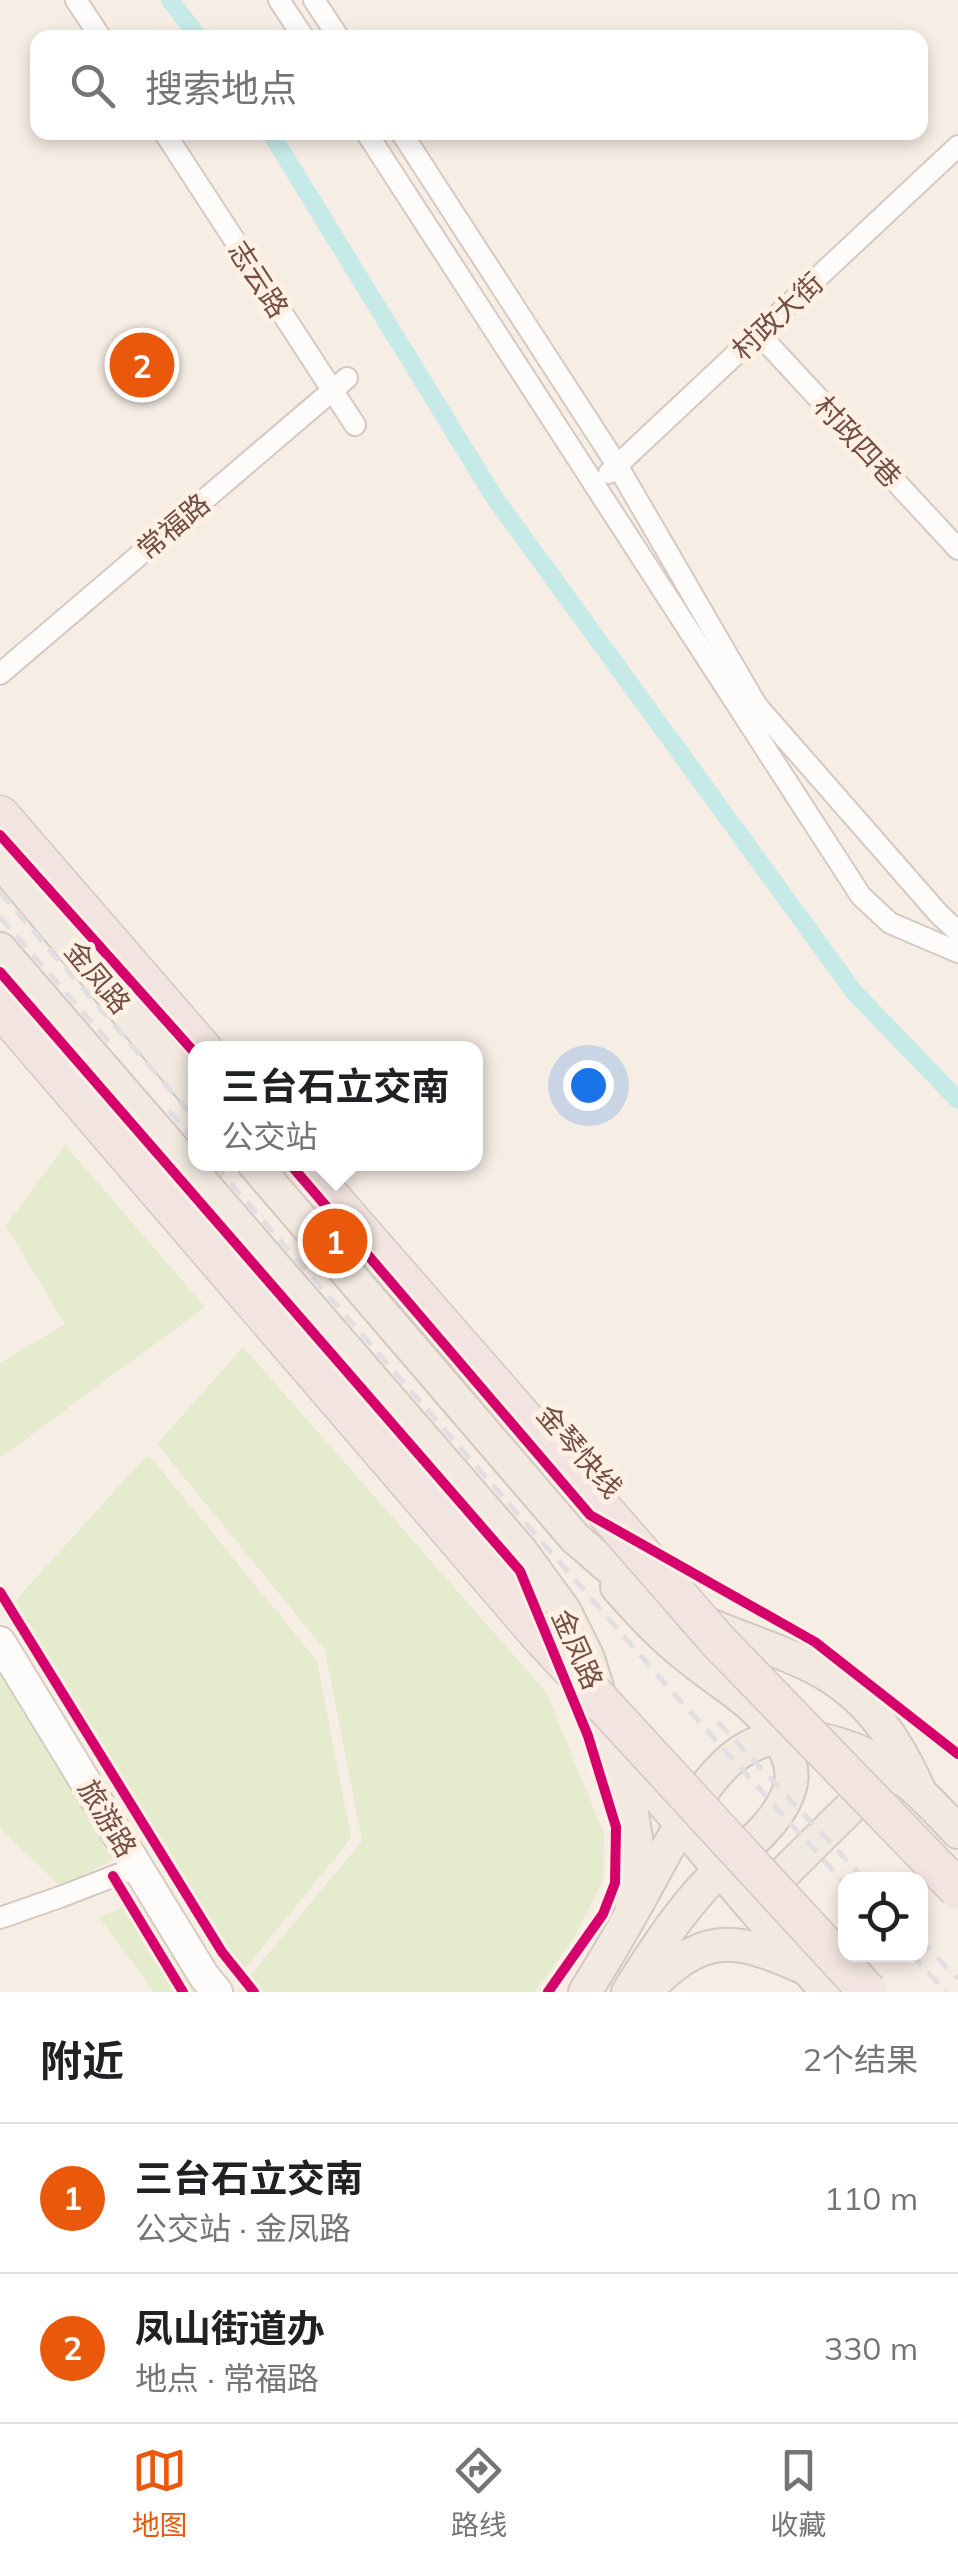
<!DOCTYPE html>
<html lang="zh">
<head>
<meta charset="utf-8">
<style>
	:root { --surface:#fff; --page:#f6f6f6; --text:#202124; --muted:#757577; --line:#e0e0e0; --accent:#ea580c }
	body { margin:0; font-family:Mulish,"Noto Sans SC",sans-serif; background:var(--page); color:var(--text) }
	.controls { position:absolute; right:30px; bottom:30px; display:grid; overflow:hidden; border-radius:20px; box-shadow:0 5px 15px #0003 }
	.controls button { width:90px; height:90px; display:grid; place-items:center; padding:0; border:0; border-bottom:2px solid var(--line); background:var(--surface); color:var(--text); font:50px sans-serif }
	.you { position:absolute; left:588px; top:1085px; width:35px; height:35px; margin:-25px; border:8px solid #fff; border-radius:50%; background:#1a73e8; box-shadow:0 0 0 15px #1a73e833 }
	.badge { display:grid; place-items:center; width:65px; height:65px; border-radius:50%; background:var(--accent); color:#fff; font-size:32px; font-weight:700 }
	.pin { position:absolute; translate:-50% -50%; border:5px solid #fff; box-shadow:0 2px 10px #0006 }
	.popup { position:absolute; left:188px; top:1041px; width:295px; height:130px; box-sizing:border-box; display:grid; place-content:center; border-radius:20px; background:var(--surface); filter:drop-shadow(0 2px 8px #0005); font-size:32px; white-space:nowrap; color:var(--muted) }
	.popup b { font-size:38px; color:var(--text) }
	.popup::after { content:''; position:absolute; left:50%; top:100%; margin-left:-20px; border:20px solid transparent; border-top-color:var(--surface) }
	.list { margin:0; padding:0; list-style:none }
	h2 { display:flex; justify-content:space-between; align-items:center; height:130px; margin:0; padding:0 40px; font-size:42px }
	h2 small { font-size:32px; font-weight:400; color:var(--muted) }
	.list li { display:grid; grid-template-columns:65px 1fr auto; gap:30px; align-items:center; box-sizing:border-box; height:150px; padding:0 40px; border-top:2px solid var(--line) }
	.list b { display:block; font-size:38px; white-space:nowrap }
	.list p { margin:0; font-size:32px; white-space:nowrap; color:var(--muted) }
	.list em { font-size:32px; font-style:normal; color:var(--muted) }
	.icon { flex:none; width:55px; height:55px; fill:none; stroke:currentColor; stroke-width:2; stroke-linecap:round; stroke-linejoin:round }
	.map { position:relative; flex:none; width:958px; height:1992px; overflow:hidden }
	.search { position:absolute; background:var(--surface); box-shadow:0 5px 15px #0003; left:30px; right:30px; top:30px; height:110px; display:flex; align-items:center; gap:25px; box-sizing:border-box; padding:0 35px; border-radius:20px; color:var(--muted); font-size:38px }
	.sheet { height:430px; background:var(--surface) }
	nav { display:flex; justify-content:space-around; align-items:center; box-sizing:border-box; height:140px; border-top:2px solid var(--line); background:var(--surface); font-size:28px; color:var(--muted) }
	nav a { display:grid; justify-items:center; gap:5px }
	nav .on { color:var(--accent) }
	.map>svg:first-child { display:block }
</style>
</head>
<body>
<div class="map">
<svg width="958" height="1992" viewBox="0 0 958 1992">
	<rect width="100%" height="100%" fill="#f6ede4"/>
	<g fill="#e4eccd">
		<polygon points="65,1145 205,1307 0,1458 0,1363 65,1324 6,1226"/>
		<polygon points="243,1347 546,1692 604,1834 603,1880 575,1936 535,1992 239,1992 238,1990 362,1841 325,1650 157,1444"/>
		<polygon points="148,1454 317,1661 351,1838 240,1975 15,1601"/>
		<polygon points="0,1662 118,1856 62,1888 0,1828"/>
		<polygon points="147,1898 205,1992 154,1992 99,1917"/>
	</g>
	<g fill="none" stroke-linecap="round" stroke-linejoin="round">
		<g stroke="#c5eae7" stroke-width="18">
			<polyline points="170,0 199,38"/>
			<polyline points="270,132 494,497 854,992 958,1100"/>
		</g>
		<defs>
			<g id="street">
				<polyline points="76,0 101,38"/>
				<polyline points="279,0 304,38"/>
				<polyline points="314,0 339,38"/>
				<polyline points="164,132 355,425"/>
				<polyline points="366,132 861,896 890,923 958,952"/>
				<polyline points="401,132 617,465 757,706 938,913 958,932"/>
				<polyline points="758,333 958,549"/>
				<polyline points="609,473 958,146"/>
				<polyline points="0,674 347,378"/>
				<polyline points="0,1918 60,1897 138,1867"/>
			</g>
			<polyline id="secondary" points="0,1642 204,1976 217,1992"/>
			<g id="primary">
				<polyline points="0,861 195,1093"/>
				<polyline points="0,949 521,1551 564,1610 588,1658 628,1788 637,1845 631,1913"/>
				<path d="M254 1164 575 1538C593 1553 610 1569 628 1582 651 1598 678 1610 703 1622 741 1639 781 1650 817 1669 867 1695 897 1740 919 1790"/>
				<path d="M617 1587C639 1612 661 1636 688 1657 711 1677 739 1692 760 1714 775 1731 795 1758 791 1782 784 1825 727 1860 699 1892 672 1923 650 1957 628 1992"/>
				<path d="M621 1755C691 1833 756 1915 828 1992"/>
				<polyline points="766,1909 770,1891 781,1876 867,1791 887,1781"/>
				<path d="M585 1992C612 1949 637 1905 661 1860 680 1826 708 1772 742 1751 766 1735 794 1734 822 1740 884 1753 917 1788 958 1832"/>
				<path d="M645 1992C700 1935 729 1934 800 1966"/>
			</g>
			<polyline id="highway" points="0,815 202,1048"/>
		</defs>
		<use href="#street" stroke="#d7c9c2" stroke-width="24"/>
		<use href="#secondary" stroke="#d8cac4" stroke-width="34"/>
		<use href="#primary" stroke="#d5c8c2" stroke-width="36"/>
		<use href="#highway" stroke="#d5c8c2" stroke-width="41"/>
		<use href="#street" stroke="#fefcfb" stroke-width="20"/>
		<use href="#secondary" stroke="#fefcfb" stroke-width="30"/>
		<use href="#primary" stroke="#f2eae1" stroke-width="32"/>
		<use href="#highway" stroke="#f1e4e1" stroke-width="38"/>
		<g stroke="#e2dfe3" stroke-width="5" stroke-dasharray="15 10" stroke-linecap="butt">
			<polyline points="0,892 195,1119"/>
			<polyline points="0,917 110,1043"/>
			<polyline points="169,1111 195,1141"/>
			<polyline points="214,1164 668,1687 846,1885"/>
			<polyline points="718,1722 865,1880"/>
			<polyline points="920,1939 958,1979"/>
			<polyline points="911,1954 946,1992"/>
		</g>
		<defs>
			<g id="highway-bridge">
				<polyline points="0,1007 536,1631 868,1992"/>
				<polyline points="302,1164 718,1641 958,1889"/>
			</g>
		</defs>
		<use href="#highway-bridge" stroke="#d5c8c2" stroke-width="41" stroke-linecap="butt"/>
		<use href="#highway-bridge" stroke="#f1e4e1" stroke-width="38"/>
		<defs>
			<g id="cycleway">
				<polyline points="0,835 195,1053"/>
				<polyline points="0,972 520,1571 588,1736 616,1827 615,1883 603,1914 548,1992"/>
				<polyline points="290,1164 590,1515 815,1642 958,1754"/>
				<polyline points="0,1592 222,1952 254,1992"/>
				<polyline points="113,1876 183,1992"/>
			</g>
		</defs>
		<use href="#cycleway" stroke="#fff0e4" stroke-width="16"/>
		<use href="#cycleway" stroke="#d6006c" stroke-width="10"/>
	</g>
	<g text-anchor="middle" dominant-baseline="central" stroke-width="10" stroke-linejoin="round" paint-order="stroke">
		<g font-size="28" fill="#754e44" stroke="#fff0e4">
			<text transform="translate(259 279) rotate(57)">志云路</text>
			<text transform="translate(777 316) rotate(-43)">村政大街</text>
			<text transform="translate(858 441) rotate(47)">村政四巷</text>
			<text transform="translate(173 526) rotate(-40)">常福路</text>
			<text transform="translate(98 977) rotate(50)">金凤路</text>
			<text transform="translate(580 1451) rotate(49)">金琴快线</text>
			<text transform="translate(578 1649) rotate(66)">金凤路</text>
			<text transform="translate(108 1818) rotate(59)">旅游路</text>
		</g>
	</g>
</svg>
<div class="controls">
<button><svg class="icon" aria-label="locate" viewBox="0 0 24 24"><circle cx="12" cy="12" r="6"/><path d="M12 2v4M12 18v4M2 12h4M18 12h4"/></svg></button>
</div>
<div class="you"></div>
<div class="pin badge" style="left:335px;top:1241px">1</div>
<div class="popup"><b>三台石立交南</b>公交站</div>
<div class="pin badge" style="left:142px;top:365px">2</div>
<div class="search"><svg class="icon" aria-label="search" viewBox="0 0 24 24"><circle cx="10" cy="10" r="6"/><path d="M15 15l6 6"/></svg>搜索地点</div>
</div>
<section class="sheet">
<h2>附近<small>2个结果</small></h2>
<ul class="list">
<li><span class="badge">1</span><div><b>三台石立交南</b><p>公交站 · 金凤路</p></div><em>110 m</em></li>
<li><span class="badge">2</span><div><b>凤山街道办</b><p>地点 · 常福路</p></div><em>330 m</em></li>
</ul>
</section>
<nav>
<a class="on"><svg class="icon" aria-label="map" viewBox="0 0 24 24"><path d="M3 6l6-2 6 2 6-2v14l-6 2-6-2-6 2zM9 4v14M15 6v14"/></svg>地图</a>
<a><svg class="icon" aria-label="directions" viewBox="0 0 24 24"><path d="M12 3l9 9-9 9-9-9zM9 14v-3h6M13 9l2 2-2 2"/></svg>路线</a>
<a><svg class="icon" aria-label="saved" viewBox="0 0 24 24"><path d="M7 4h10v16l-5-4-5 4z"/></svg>收藏</a>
</nav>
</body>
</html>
